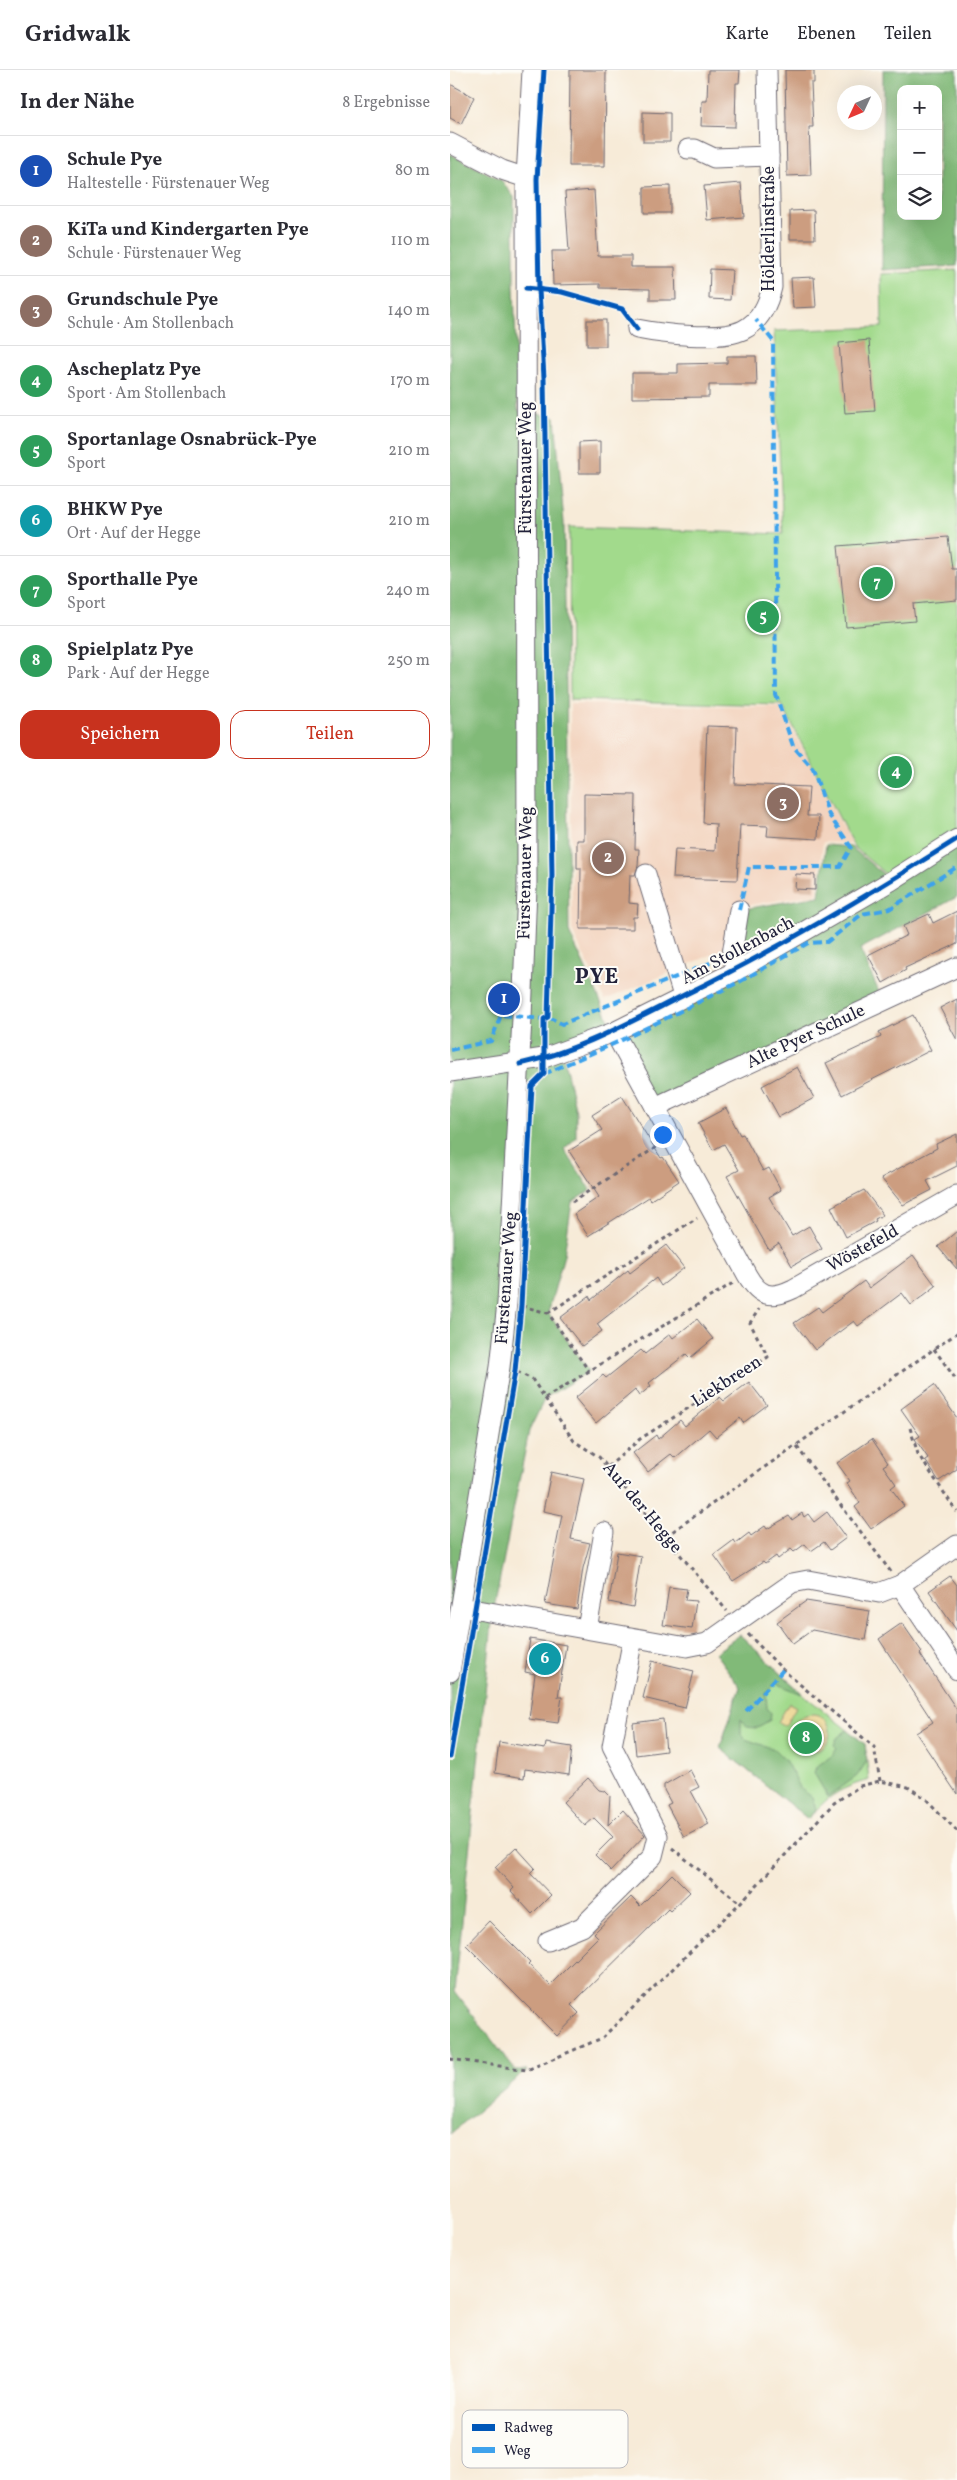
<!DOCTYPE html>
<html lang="de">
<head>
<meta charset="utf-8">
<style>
	:root { --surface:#fff; --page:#f7f7f7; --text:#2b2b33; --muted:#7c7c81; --line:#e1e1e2; --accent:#c8321e }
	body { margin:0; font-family:Vollkorn,serif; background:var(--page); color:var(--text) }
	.controls { position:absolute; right:15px; top:15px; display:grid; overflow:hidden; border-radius:10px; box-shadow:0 5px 20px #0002 }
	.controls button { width:45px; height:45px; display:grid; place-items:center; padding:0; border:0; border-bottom:1px solid var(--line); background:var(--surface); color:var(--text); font:25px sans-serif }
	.compass { position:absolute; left:387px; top:15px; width:45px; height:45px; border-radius:50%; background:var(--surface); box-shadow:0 5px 20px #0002; rotate:226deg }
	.you { position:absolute; left:212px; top:1064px; width:18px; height:18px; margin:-12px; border:4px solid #fff; border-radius:50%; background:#1a73e8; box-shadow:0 0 0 8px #1a73e833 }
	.badge { display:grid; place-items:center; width:32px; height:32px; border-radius:50%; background:var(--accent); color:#fff; font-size:16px; font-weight:700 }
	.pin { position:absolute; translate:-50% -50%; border:2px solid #fff; box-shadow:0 1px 5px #0006 }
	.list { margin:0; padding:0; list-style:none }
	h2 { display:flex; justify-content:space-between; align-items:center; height:65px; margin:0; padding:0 20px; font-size:21px }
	h2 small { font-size:16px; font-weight:400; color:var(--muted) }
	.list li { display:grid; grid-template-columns:32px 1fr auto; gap:15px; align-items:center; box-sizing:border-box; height:70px; padding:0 20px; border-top:1px solid var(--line) }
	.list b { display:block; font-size:19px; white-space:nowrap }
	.list p { margin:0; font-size:16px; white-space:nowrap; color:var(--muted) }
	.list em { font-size:16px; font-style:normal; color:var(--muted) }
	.actions { display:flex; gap:10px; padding:15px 20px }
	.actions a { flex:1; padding:11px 0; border:1px solid var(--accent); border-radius:15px; text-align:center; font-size:18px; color:var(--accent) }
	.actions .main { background:var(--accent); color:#fff }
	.icon { flex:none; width:28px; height:28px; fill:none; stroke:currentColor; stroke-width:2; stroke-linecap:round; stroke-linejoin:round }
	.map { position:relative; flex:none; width:507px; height:2410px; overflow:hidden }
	header { display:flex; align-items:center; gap:30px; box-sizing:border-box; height:70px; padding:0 25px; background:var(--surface); border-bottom:1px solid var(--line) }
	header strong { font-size:24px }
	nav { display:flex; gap:28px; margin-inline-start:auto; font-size:18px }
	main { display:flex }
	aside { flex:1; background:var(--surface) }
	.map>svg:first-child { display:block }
</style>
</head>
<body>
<header>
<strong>Gridwalk</strong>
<nav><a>Karte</a><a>Ebenen</a><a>Teilen</a></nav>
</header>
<main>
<aside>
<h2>In der Nähe<small>8 Ergebnisse</small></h2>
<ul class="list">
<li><span class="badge" style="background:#1a4fb4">1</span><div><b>Schule Pye</b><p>Haltestelle · Fürstenauer Weg</p></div><em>80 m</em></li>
<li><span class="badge" style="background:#8d6e63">2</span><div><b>KiTa und Kindergarten Pye</b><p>Schule · Fürstenauer Weg</p></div><em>110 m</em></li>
<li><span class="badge" style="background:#8d6e63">3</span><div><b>Grundschule Pye</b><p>Schule · Am Stollenbach</p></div><em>140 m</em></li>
<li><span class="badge" style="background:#2e9e5b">4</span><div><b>Ascheplatz Pye</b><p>Sport · Am Stollenbach</p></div><em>170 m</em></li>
<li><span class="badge" style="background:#2e9e5b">5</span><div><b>Sportanlage Osnabrück-Pye</b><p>Sport</p></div><em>210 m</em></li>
<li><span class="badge" style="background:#0f9aa8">6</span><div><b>BHKW Pye</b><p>Ort · Auf der Hegge</p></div><em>210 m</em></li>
<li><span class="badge" style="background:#2e9e5b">7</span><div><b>Sporthalle Pye</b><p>Sport</p></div><em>240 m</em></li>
<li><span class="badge" style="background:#2e9e5b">8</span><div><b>Spielplatz Pye</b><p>Park · Auf der Hegge</p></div><em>250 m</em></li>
</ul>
<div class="actions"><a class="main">Speichern</a><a>Teilen</a></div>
</aside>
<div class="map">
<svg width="507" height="2410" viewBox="0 0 507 2410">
	<rect width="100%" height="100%" fill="#fdfcf7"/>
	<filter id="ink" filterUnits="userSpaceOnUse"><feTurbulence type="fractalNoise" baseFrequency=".02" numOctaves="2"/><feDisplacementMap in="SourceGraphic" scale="10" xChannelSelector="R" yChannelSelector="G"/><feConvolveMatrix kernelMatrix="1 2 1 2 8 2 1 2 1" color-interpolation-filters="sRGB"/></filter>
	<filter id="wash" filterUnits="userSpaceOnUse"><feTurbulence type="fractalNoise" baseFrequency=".0096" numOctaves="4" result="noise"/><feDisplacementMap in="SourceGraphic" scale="20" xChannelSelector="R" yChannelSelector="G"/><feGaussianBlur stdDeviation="1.12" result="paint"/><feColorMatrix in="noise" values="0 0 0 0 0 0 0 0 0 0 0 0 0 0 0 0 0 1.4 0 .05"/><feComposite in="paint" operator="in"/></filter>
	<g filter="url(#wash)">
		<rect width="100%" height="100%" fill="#f7ebd8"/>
		<polygon fill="#f3d4bf" points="120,634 331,637 401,774 373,772 367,824 282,838 275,879 155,930 122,861"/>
		<g fill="#a2da8c" stroke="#627e64">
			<polygon points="507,200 507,765 440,808 404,777 332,635 120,630 119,457 333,464 324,261 432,257 431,204"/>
			<path d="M290 1565 354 1625 415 1674 419 1710C390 1718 378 1726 358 1749L270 1678 290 1617 265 1583Z"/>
		</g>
		<g fill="#81ba78" stroke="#526e5a" fill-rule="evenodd">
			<path d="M433 0H507V196L432 200ZM451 19H488V146H451Z"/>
			<polygon points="0,84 51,110 64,127 64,216 68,340 105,347 114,453 119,862 164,961 286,901 289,840 369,826 376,775 401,777 441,811 507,769 507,827 410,879 433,931 205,1037 164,962 112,981 126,1042 126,1068 114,1079 141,1120 122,1132 114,1185 98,1243 139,1301 95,1328 79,1361 43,1543 5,1922 65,2000 77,2000 0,2064"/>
			<polygon points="290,1565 354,1625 326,1613 316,1624 317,1638 321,1643 320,1650 306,1658 297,1657 291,1649 291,1662 295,1669 324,1679 335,1690 351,1719 362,1727 366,1739 358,1749 270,1678 290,1617 265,1583"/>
			<polygon points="397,1660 415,1674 417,1691 407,1706 378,1727 364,1703 366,1697 383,1685 387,1678 384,1675 387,1668"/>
		</g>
		<g fill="#eeda9e" stroke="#887e6c">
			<polygon points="339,1633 346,1637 335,1656 328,1652"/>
			<circle cx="362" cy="1662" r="18"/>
		</g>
		<g id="blocks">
			<g fill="#cc9d80">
				<polygon points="120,0 156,0 155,96 119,96"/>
				<polygon points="258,0 290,0 289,13 286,13 285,57 251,56 252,31 257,31"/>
				<polygon points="335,0 364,0 364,13 361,13 363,57 359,57 361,105 337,106"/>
				<polygon points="0,14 24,27 11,54 0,48"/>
				<polygon points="193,42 220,43 220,72 193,72"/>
				<polygon points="291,113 294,147 257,150 254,116"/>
				<polygon points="220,116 220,143 194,143 194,117"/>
				<polygon points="144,120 148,186 181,186 181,197 225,197 226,230 200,230 200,219 150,218 150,214 103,215 102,181 119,181 115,122"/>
				<polygon points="364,140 365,169 340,169 340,141"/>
				<polygon points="260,199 282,200 280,230 259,229"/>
				<polygon points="364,207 366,237 343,238 341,208"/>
				<rect x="137" y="250" width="19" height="26"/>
				<polygon points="419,270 425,341 395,343 389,273"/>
				<polygon points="277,286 306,286 307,315 259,315 259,327 182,328 182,303 228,303 228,294 277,293"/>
				<polygon points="150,371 150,403 129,403 129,372"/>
				<polygon points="498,467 502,499 507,499 507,530 463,534 465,551 396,557 388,476"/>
				<polygon points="257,656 287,657 285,714 359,717 357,746 369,746 368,769 317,766 318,756 290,755 287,810 223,808 225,779 265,781 266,754 253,753"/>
				<polygon points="134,724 186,725 185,779 189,779 188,796 185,805 180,805 179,833 188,834 187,847 183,847 183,859 130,859 131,798 127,798 127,770 134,770"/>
				<polygon points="346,804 365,805 365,820 345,819"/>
				<polygon points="507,841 507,874 455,898 456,900 433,913 418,885 457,865 453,856 479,844 483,853"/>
				<polygon points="507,929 507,970 490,938"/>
				<polygon points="463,945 481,980 392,1025 376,993 431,967 429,962"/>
				<polygon points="347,997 364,1028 329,1047 312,1016"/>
				<polygon points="172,1026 211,1088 213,1087 229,1111 201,1130 199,1127 138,1166 124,1144 149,1127 119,1081 152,1060 142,1045"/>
				<polygon points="276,1038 290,1065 293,1064 313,1101 319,1098 331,1120 319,1127 342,1166 359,1156 372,1179 342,1196 329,1173 319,1180 277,1106 289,1100 274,1074 263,1080 248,1053"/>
				<polygon points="507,1064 507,1096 477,1111 482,1120 453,1135 431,1108 487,1078 486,1074"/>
				<polygon points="414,1120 433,1145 425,1149 426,1151 396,1167 381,1137"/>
				<polygon points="507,1161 507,1199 488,1177"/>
				<polygon points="216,1175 234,1198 211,1216 206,1208 147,1254 152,1261 132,1276 110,1248 139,1226 141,1230 178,1200 180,1203"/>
				<polygon points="463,1185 486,1216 461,1235 452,1223 408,1256 404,1251 365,1280 344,1253 368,1237 372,1242 414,1211 419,1218"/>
				<polygon points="247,1249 263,1269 240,1288 236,1284 199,1313 201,1316 189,1326 185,1320 146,1353 125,1328 153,1305 156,1308 191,1280 195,1284 220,1264 223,1268"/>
				<polygon points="299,1312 317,1335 293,1353 290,1348 266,1367 259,1359 225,1388 221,1384 198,1402 183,1383 206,1365 208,1369 230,1350 235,1356 270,1327 274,1331"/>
				<polygon points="484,1315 507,1348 507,1399 489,1411 475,1390 478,1388 465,1369 470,1366 451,1339"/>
				<polygon points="422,1369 438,1393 433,1396 446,1414 441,1418 454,1436 421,1459 405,1437 410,1433 397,1413 400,1411 387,1393"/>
				<polygon points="101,1402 134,1409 121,1469 140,1473 133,1498 127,1539 95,1534 112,1445 93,1441"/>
				<polygon points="377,1442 396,1468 380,1480 374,1472 361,1481 355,1474 344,1482 341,1479 328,1489 326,1486 315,1494 313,1492 283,1511 264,1485 284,1470 286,1473 299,1463 301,1466 315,1456 317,1459 339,1446 342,1450 352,1443 354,1447 358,1444 364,1452"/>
				<polygon points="167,1482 191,1486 183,1537 159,1532"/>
				<polygon points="500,1506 507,1515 507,1561 479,1521"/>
				<polygon points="219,1517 237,1519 235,1530 246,1531 242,1559 213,1555"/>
				<polygon points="356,1531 420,1541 415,1570 362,1560 343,1574 327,1552"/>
				<polygon points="452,1553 472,1582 470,1584 507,1640 507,1724 466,1663 483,1652 429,1569"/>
				<polygon points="80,1569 116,1575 108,1627 112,1627 108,1653 79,1649 85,1604 75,1602"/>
				<polygon points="202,1591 244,1601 235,1638 193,1628"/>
				<polygon points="213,1649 216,1681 186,1685 183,1653"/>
				<polygon points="49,1672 95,1679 96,1673 122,1677 119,1705 75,1699 74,1708 45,1703"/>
				<polygon points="240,1700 249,1717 241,1721 259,1754 234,1767 217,1735 221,1733 214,1720 214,1715"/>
				<polygon points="138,1708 149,1720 155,1721 160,1726 158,1755 173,1740 195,1765 161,1801 145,1785 163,1767 144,1748 135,1756 113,1732"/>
				<polygon points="66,1777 85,1798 80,1803 101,1825 82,1844 61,1821 64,1818 45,1797"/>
				<polygon points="222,1804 240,1822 220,1841 218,1839 121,1935 129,1943 107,1966 16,1875 39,1851 80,1892 78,1894 100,1915 148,1867 144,1863 181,1827 190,1836"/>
			</g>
		</g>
	</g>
	<g filter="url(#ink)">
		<use href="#blocks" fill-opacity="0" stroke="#6d6872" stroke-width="1"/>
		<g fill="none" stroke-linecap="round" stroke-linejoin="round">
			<defs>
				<g id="minor">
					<polyline points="0,73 52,100 76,108"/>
					<polyline points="238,79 245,79 264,88 319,86"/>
					<path d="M187 259C212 264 270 271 293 260 311 251 318 234 322 217L317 0"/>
					<polyline points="196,804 233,926"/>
					<polyline points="286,901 282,884 289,840"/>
					<path d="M164 962 297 1205C309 1226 320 1230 343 1219L507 1125"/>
					<polyline points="0,1002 94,988 164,962 286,901 441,811 507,769"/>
					<polyline points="205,1037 507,897"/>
					<polyline points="450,1515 507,1600"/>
					<polyline points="11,1537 237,1577 257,1573 342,1513 358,1510 429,1523 450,1515 507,1475"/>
					<polyline points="137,1559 154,1462"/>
					<polyline points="0,1602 50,1297 57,1233 72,948 77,818 76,108 82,0"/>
					<polyline points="98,1871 132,1857 203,1786 208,1766 162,1676 183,1568"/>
				</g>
			</defs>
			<use href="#minor" stroke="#6d6872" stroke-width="21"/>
			<g stroke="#6d6872" stroke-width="3" stroke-dasharray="4 4" stroke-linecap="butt">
				<polyline points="122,1132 208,1076"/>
				<polyline points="72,1236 98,1243 139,1301"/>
				<polyline points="98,1243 247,1148"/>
				<polyline points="484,1279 507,1311"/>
				<polyline points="67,1302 82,1309 124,1371 149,1387 277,1541"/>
				<polyline points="95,1328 283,1213"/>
				<polyline points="460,1358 468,1384 507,1442"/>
				<polyline points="347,1377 441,1502"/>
				<polyline points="158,1397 190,1369 318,1287 300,1253 309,1239"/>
				<polyline points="216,1466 507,1263"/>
				<polyline points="298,1564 333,1600 424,1677 430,1711"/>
				<polyline points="222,1778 290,1833"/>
				<polyline points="0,1989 77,2000 152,1968 290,1833 384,1733 410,1716 430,1711 458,1717 476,1729 507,1761"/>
			</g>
			<use href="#minor" stroke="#fff" stroke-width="19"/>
			<g stroke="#3ea2ec" stroke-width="4" stroke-dasharray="8 4" stroke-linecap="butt">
				<polyline points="289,840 299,797 390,797 401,777 379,745 363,699 343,676 326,625 323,271 306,250"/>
				<polyline points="98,947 112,954 282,884"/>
				<polyline points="0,980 41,971 51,945 94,949"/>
				<polyline points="94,1004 170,971 291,911 358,873 377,872 412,844 439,839 507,797"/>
				<polyline points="296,1641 333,1600"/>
			</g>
			<defs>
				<g id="cycleway">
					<polyline points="76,218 112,222 172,239 187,259"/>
					<path d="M70 994C129 981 180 952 234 925 328 879 419 825 507 769"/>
					<polyline points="0,1687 65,1301 71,1236 82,1016 94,1004 94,949 98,947 102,805 94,308 89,220 87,109 94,0"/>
				</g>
			</defs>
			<use href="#cycleway" stroke="#fdfcf7" stroke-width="8"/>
			<use href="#cycleway" stroke="#0057b8" stroke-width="5"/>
		</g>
	</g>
	<g text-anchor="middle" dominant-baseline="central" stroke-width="4" stroke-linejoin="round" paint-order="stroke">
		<g font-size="18" fill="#22223b" stroke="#fdfcf7">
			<text transform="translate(319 159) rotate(-90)">Hölderlinstraße</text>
			<text transform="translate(76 398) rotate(-90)">Fürstenauer Weg</text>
			<text transform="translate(76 803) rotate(-89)">Fürstenauer Weg</text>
			<text transform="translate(288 881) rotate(-28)">Am Stollenbach</text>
			<text transform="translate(356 967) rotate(-25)">Alte Pyer Schule</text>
			<text transform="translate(413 1179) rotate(-29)">Wöstefeld</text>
			<text transform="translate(57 1208) rotate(-86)">Fürstenauer Weg</text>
			<text transform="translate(277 1312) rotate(-33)">Liekbreen</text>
			<text transform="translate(192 1438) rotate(50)">Auf der Hegge</text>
		</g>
		<g font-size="22" font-weight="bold" letter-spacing="1" fill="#22223b" stroke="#fdfcf7">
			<text x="147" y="907">PYE</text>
		</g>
	</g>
	<rect x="12" y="2340" width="166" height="58" rx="8" fill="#fdfcf7" stroke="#bbbbbf" stroke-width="1"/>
	<rect x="22" y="2354" width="23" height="7" fill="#0057b8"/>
	<rect x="22" y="2377" width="23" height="6" fill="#3ea2ec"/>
	<g font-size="14" fill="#22223b">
		<text x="54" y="2362">Radweg</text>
		<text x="54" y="2385">Weg</text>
	</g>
</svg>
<div class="controls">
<button>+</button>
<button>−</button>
<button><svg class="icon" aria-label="layers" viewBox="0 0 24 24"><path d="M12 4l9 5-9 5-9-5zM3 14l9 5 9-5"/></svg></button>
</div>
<svg class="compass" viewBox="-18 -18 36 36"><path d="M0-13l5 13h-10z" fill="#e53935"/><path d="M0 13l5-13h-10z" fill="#7c7c81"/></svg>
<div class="you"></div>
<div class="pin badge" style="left:54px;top:929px;background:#1a4fb4">1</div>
<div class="pin badge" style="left:158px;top:788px;background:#8d6e63">2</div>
<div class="pin badge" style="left:333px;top:733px;background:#8d6e63">3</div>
<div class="pin badge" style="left:446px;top:702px;background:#2e9e5b">4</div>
<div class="pin badge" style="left:313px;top:547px;background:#2e9e5b">5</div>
<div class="pin badge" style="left:95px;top:1589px;background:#0f9aa8">6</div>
<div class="pin badge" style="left:427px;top:513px;background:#2e9e5b">7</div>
<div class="pin badge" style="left:356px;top:1668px;background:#2e9e5b">8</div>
</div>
</main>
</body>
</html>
